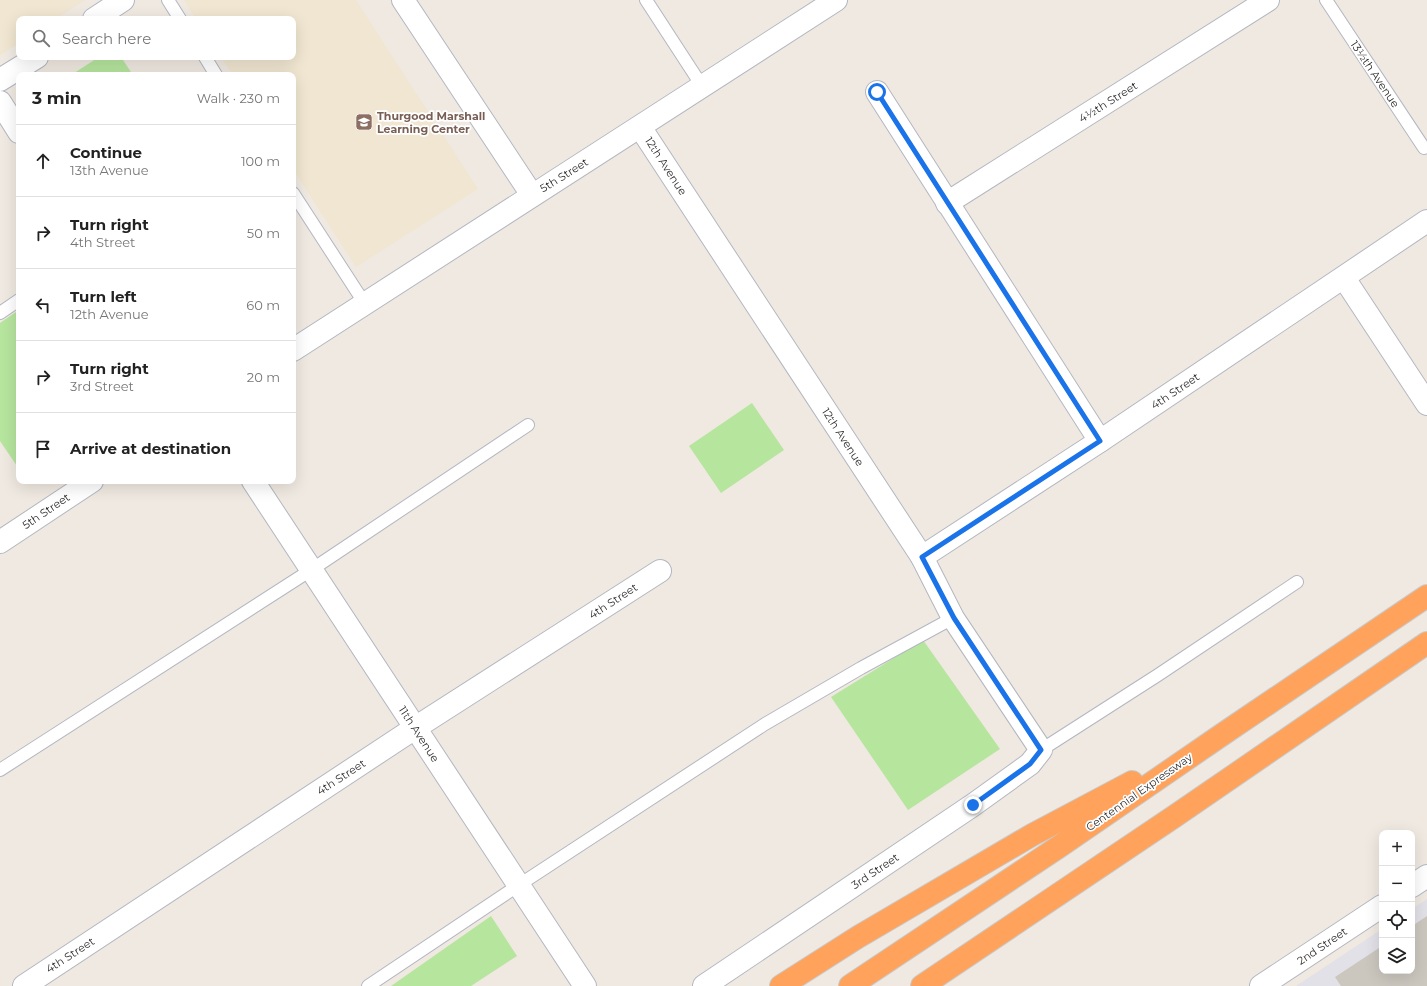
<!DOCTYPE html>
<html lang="en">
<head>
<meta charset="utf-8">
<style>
	:root { --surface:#fff; --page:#f6f6f6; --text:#222; --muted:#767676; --line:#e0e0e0 }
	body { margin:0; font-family:Montserrat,sans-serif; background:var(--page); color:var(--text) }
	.controls { position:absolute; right:12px; bottom:12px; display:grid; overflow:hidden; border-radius:8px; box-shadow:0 4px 16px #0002 }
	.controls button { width:36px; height:36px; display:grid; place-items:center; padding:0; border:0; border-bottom:1px solid var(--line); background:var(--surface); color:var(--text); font:20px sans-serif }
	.stop { position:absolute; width:12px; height:12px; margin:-9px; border:3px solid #1a73e8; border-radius:50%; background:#fff }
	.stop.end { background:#1a73e8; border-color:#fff; box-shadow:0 1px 4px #0008 }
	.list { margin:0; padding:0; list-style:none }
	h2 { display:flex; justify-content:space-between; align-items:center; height:52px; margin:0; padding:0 16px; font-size:17px }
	h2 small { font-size:13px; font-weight:400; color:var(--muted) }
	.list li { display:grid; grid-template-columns:26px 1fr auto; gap:12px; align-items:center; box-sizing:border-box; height:72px; padding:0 16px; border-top:1px solid var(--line) }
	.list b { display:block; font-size:15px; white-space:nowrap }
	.list p { margin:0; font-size:13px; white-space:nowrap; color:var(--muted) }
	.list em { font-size:13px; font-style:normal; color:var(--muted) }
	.icon { flex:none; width:22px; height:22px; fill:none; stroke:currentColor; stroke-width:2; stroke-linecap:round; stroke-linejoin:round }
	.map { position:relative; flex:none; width:1427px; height:986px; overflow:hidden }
	.search { position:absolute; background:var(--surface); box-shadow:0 4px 16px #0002; left:16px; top:16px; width:280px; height:44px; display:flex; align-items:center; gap:10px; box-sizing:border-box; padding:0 14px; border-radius:8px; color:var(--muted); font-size:15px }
	.panel { position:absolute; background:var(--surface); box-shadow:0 4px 16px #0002; left:16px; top:72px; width:280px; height:412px; border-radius:8px }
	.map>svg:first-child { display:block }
</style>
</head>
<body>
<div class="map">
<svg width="1427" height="986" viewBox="0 0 1427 986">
	<rect width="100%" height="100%" fill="#efe9e1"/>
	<polygon fill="#e3e1e8" points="1427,899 1427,986 1296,986 1382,929 1382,971 1412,971 1412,909"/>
	<g fill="#f0e6d1">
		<polygon points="0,0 85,0 56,19 19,19 19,43 0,55"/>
		<polygon points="184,0 356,0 478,189 356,267 293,169 293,75 232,75 221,57 293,57 293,19 196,19"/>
	</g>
	<g fill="#b6e59e">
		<polygon points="99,57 121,57 133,75 71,75"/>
		<polygon points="16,312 19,317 19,469 0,441 0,323"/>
		<polygon points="752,403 784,450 721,493 689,446"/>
		<polygon points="923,640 1000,749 908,810 831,697"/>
		<polygon points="491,916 517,956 471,986 391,986"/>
	</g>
	<polygon fill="#cbc7bf" points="1427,916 1427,986 1341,986 1335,977 1382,946 1382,971 1412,971 1412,926"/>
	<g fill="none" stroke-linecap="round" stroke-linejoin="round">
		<defs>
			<g id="service">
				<polyline points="168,0 180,19"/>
				<polyline points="646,0 702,86"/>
				<polyline points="1326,0 1424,148"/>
				<polyline points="205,57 216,75"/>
				<polyline points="293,193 365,304"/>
				<polyline points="0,313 19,300"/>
				<polyline points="1041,750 1158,675 1297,582"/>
				<polyline points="0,770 311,570 528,425"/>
				<polyline points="368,986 519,885 765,724 861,668 953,618"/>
			</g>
			<g id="minor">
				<polyline points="403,0 532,195"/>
				<polyline points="94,19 123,0"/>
				<polyline points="0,80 37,57"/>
				<polyline points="877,92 1100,441"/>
				<polyline points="0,102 19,132"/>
				<polyline points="640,127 922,557 953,618 1041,750 1030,764 973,805 704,986"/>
				<polyline points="947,203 1268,0"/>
				<polyline points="1344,278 1427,404"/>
				<polyline points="293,350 836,0"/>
				<polyline points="253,481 585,986"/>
				<polyline points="0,542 92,481"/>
				<polyline points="922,557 1100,441 1427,221"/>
				<polyline points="1412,886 1427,876"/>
				<polyline points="24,986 415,728 660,571"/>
				<polyline points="1261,986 1382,906"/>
			</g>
			<g id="motorway">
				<polyline points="781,986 858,937 1032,835 1132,782"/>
				<polyline points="850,986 1060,846 1223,734 1427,596"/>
				<polyline points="922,986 1175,816 1427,643"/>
			</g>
		</defs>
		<use href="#service" stroke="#b4b7c1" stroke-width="14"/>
		<use href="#minor" stroke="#b4b7c1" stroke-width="24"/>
		<use href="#motorway" stroke="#c9c9c9" stroke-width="24"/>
		<use href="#service" stroke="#fff" stroke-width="12"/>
		<use href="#minor" stroke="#fff" stroke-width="22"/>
		<use href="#motorway" stroke="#ffa35c" stroke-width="22"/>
	</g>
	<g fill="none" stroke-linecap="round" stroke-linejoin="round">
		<polyline stroke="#1a73e8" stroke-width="5" points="877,92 1100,441 922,557 954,618 1041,750 1030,764 973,805"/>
	</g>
	<defs>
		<symbol id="school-square" viewBox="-11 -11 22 22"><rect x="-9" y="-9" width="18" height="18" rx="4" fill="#8d6e63" stroke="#fff"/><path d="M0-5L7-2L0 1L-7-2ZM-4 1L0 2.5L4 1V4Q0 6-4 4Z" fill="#fff"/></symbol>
	</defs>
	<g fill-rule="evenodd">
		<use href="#school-square" x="354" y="112" width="20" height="20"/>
	</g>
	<g text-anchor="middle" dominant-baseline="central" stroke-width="3.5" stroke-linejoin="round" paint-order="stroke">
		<g font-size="11" fill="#2e2e2e" stroke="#fff">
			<text transform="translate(1375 74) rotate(56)">13½th Avenue</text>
			<text transform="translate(1108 102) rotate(-32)">4½th Street</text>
			<text transform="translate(666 166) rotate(57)">12th Avenue</text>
			<text transform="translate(564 175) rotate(-32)">5th Street</text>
			<text transform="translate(1175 391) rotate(-34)">4th Street</text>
			<text transform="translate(843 437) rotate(57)">12th Avenue</text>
			<text transform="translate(46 511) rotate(-34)">5th Street</text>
			<text transform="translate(613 601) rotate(-33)">4th Street</text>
			<text transform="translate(419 734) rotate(57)">11th Avenue</text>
			<text transform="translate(341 777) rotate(-33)">4th Street</text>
			<text transform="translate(1139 792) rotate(-35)">Centennial Expressway</text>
			<text transform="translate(875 871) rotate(-34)">3rd Street</text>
			<text transform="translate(1322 946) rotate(-34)">2nd Street</text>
			<text transform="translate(70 955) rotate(-33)">4th Street</text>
		</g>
		<g font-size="11" font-weight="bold" fill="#785e54" stroke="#fff" text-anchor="start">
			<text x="377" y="116">Thurgood Marshall<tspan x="377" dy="13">Learning Center</tspan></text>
		</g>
	</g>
</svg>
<div class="controls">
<button>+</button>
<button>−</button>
<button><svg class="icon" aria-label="locate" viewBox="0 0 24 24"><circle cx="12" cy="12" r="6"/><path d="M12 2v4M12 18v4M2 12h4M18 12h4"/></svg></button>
<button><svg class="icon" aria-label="layers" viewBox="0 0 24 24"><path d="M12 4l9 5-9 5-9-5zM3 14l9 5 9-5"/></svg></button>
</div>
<div class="stop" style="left:877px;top:92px"></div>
<div class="stop end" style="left:973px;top:805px"></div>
<div class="search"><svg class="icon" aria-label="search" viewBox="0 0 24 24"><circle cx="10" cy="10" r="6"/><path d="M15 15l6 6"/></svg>Search here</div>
<section class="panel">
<h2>3 min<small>Walk · 230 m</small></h2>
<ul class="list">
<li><svg class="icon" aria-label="ahead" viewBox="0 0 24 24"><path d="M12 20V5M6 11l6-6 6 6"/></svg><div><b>Continue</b><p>13th Avenue</p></div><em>100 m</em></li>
<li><svg class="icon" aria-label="right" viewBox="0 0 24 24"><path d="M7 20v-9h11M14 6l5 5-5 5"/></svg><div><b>Turn right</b><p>4th Street</p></div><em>50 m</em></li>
<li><svg class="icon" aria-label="left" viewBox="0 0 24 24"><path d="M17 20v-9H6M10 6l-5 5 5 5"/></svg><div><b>Turn left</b><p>12th Avenue</p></div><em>60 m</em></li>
<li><svg class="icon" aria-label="right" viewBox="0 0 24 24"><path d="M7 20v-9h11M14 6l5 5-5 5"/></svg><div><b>Turn right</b><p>3rd Street</p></div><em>20 m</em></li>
<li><svg class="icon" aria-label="arrive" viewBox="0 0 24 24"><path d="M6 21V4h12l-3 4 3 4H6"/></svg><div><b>Arrive at destination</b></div></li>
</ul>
</section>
</div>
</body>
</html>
